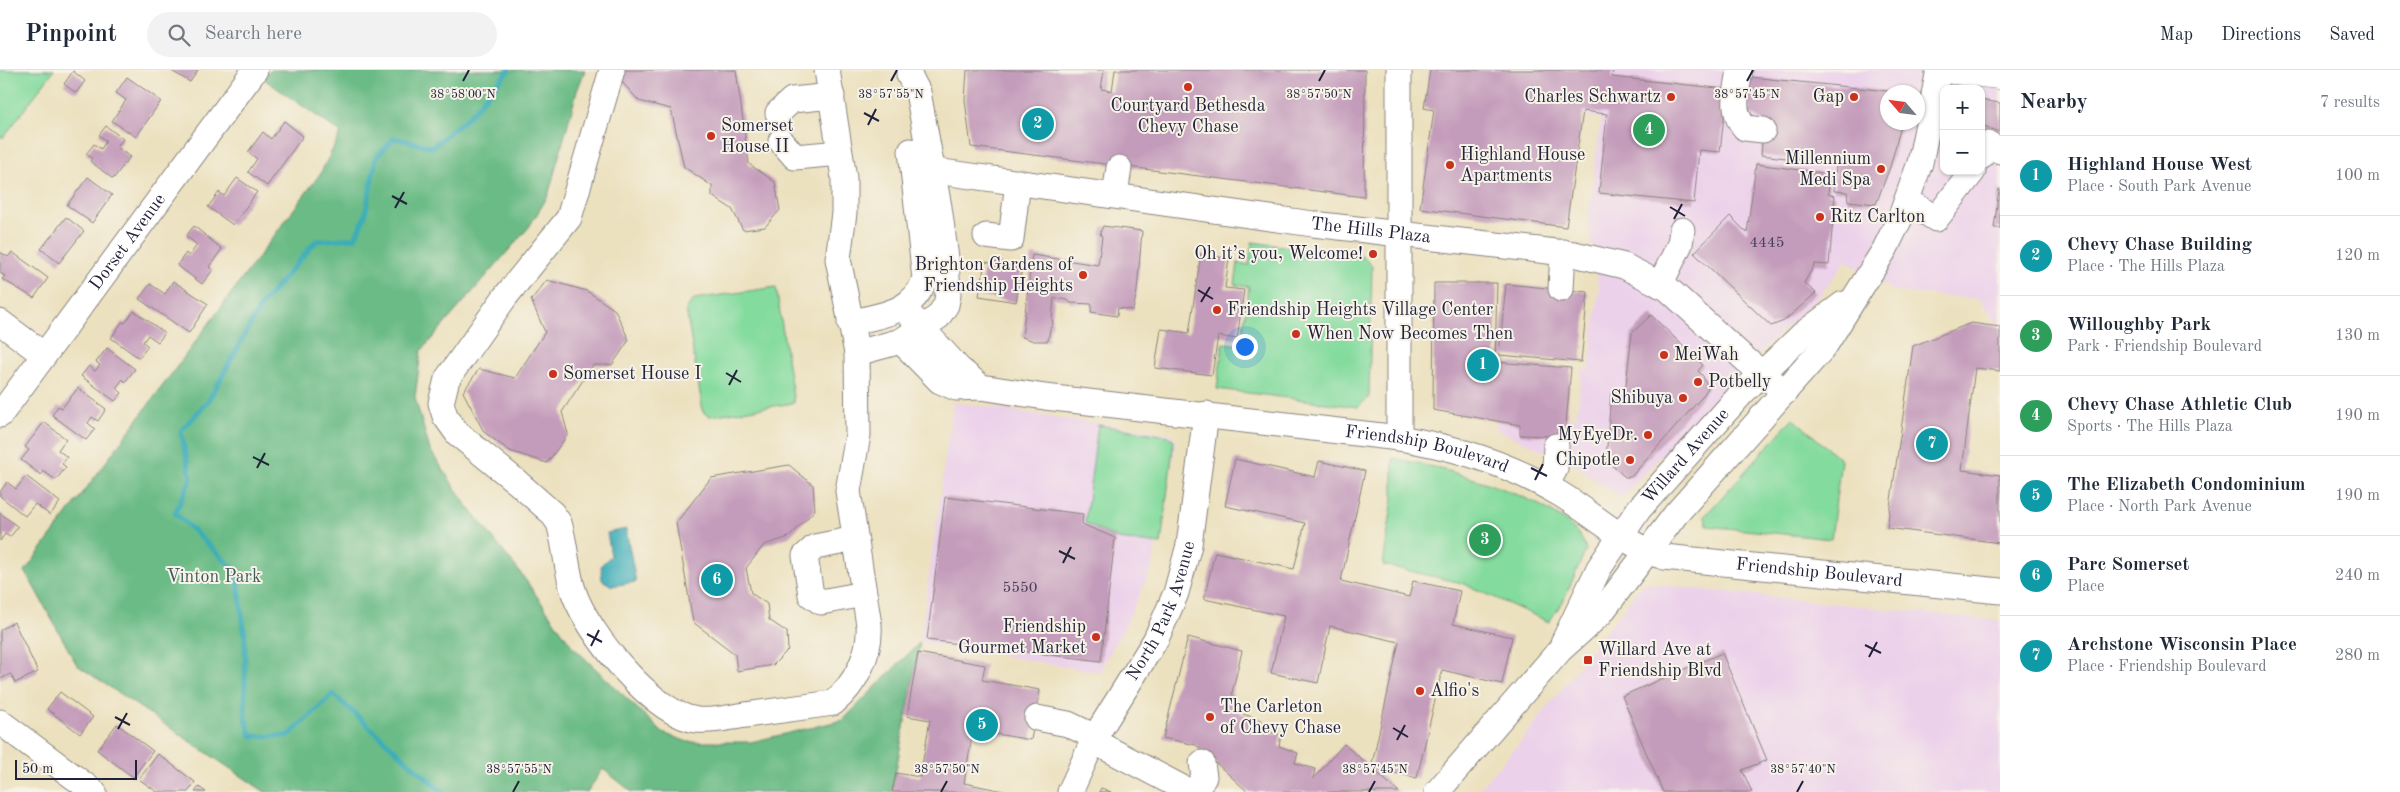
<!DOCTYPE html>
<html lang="en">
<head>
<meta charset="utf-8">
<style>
	:root { --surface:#fff; --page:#f2f2f3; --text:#1f2937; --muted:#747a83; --line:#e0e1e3; --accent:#c8321e }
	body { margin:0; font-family:"Old Standard TT",serif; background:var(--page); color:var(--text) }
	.controls { position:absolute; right:15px; top:15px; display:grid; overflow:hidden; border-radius:10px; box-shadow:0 1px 4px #0004 }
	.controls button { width:45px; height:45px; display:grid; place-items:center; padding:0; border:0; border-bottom:1px solid var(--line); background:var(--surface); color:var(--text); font:25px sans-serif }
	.compass { position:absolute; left:1880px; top:15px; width:45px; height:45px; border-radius:50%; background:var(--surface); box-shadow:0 1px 4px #0004; rotate:298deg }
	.scale { position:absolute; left:15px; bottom:12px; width:122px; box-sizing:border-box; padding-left:5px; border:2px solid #22223b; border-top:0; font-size:14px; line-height:18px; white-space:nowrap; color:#22223b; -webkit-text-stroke:4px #f7f3e8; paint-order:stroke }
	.you { position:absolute; left:1244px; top:276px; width:18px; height:18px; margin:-12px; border:4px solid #fff; border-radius:50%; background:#1a73e8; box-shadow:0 0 0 8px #1a73e833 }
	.badge { display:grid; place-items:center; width:32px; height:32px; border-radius:50%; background:var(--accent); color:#fff; font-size:16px; font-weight:700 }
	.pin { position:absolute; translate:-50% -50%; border:2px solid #fff; box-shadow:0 1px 5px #0006 }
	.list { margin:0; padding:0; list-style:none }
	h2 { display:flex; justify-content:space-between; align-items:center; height:65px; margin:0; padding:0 20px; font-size:21px }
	h2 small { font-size:16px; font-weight:400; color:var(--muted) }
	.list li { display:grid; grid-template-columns:32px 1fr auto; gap:15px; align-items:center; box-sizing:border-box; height:80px; padding:0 20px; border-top:1px solid var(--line) }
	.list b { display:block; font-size:19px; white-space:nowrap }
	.list p { margin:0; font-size:16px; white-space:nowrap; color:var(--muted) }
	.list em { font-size:16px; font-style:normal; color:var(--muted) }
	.icon { flex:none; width:28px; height:28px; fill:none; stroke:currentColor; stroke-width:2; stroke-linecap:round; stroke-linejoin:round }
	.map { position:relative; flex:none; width:2000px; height:722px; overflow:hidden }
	header { display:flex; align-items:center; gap:30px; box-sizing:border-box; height:70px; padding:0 25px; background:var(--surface); border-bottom:1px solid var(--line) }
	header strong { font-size:24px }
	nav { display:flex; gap:28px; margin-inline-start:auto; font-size:18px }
	.search { width:350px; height:45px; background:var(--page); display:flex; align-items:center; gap:12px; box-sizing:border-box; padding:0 18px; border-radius:28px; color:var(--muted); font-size:19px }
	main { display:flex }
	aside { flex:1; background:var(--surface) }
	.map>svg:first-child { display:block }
</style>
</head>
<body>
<header>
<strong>Pinpoint</strong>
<div class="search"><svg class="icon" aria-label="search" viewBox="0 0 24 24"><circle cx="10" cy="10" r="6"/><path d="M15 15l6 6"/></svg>Search here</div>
<nav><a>Map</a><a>Directions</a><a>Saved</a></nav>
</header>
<main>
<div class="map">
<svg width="2000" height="722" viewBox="0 0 2000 722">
	<rect width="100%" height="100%" fill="#f7f3e8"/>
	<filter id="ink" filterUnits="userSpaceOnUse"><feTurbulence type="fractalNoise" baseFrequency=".02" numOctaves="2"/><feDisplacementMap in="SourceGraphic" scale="10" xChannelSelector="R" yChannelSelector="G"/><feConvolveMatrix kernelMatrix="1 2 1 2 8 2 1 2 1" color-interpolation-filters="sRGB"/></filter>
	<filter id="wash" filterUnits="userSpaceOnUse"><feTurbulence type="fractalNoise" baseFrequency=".0096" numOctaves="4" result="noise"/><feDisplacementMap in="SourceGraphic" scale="20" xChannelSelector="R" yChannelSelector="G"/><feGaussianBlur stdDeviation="1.12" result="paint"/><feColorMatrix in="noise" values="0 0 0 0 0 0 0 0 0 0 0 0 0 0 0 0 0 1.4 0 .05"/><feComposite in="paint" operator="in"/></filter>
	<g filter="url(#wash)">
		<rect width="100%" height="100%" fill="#ece1bf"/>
		<g fill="#ecd1ea" fill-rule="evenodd">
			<path d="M1428 0H2000V257L1980 229 1896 222 1846 191 1820 225 1766 276 1621 428 1574 394 1495 359 1501 324 1576 349 1582 299 1589 300 1599 219 1588 150 1601 48 1430 20ZM1944 19H1981V101H1944ZM1888 22H1918V52H1888Z"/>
			<polygon points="953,332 1171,364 1176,371 1152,497 1125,556 1099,602 920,572"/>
			<polygon points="1643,513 2000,551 2000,722 1476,722 1519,674"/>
		</g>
		<g fill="#84db9e" stroke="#537e6c">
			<polygon points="0,0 54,0 3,68 0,66"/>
			<polygon points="1252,172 1363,187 1372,196 1369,327 1358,337 1217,319 1223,273 1241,275 1249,217 1235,215 1238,193 1249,195"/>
			<polygon points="776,217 794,333 710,346 703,342 686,239 694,229"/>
			<polygon points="1793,348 1841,390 1831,469 1707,456 1705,446"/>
			<polygon points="1098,355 1168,366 1174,370 1161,474 1118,469 1085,453"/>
			<path d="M1393 388C1436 396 1577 431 1586 480L1563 531 1549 552 1462 513 1383 495 1393 428Z"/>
		</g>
		<polygon fill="#6bbb85" stroke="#466e60" points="272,0 585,0 577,21 548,126 529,157 421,281 415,328 430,380 465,433 522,505 572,576 663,663 688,672 751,672 843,650 920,572 892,722 632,722 603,699 587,722 265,722 77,595 25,501 320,104 341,63 261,7"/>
		<polygon fill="#3dadb8" stroke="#30687a" points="626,459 636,512 612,516 602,510 601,495 611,486 607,463"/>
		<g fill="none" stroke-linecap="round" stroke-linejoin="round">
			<polyline stroke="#3dadb8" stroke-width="5" points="442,722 333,624 288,666 251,666 245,646 245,567 237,502 175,443 191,409 181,361 209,330 261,235 316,171 355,168 365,146 376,88 394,68 432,77 468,47 509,0"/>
		</g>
		<g id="blocks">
			<g fill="#c49cbb">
				<polygon points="170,0 198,0 190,12"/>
				<polygon points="624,0 736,0 749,94 775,112 780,140 765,157 743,160 732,139 712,126 712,116 684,97 671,39 639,31 622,12"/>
				<polygon points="967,0 1104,0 1101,19 1112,21 1115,0 1365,0 1364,127 971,77 965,30"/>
				<polygon points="1430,0 1613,0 1612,7 1727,19 1720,82 1699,80 1694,133 1599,123 1607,44 1583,41 1566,157 1420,138 1434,40 1424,38"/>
				<polygon points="73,1 85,11 76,23 64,14"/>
				<polygon points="127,7 161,31 136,67 112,51 126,30 116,23"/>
				<polygon points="1750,7 1888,21 1888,52 1902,52 1890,97 1876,134 1848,131 1847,122 1834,121 1836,94 1761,85 1764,52 1751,44 1748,33"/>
				<polygon points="1981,30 2000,33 2000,62 1981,55"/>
				<polygon points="284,51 303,66 267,116 248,102 257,89 248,82 263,62 271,69"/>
				<polygon points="106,56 123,69 117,77 130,87 113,109 90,91 92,88 86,84 94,74 101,79 106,71 99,65"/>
				<polygon points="1756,94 1830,104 1828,124 1835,126 1829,195 1815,194 1804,213 1816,223 1784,251 1771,256 1694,183 1730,146 1747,163"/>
				<polygon points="88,107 112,125 92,153 67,135"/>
				<polygon points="237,108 257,122 233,155 208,137 219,122 224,126"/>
				<polygon points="1999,119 2000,119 2000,158 1994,158"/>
				<polygon points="66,147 84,161 59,193 41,179"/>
				<polygon points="194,156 222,179 209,197 213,200 202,214 177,195 186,183 189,186 197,175 186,166"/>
				<polygon points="1103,156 1142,161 1137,221 1133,240 1118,238 1117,246 1091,242 1092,234 1070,233 1068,230 1054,228 1052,250 1053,253 1050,259 1048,271 1034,271 1022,267 1032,185 1098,195 1102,167 1100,163"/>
				<polygon points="0,182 8,187 12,182 48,208 34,228 2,209 5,206 0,203"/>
				<polygon points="1201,184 1229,189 1225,218 1244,220 1237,269 1218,266 1212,305 1155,298 1161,259 1189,263"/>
				<polygon points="985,192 1022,198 1016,232 979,226"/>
				<polygon points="547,210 587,221 615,240 629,270 612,295 593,295 562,342 568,364 547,393 510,381 484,362 463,322 479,299 515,308 545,262 531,230"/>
				<polygon points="173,211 208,234 189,263 139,229 150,214 165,224"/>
				<polygon points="1434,213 1497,213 1495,292 1571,298 1564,376 1547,375 1548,366 1520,365 1520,355 1433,340"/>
				<polygon points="1506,214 1588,222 1581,292 1499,285"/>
				<polygon points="134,241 165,263 158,272 148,265 143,272 148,276 139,288 111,268 122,252 125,253"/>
				<polygon points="1651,245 1703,295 1698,301 1703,306 1708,318 1702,327 1631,407 1625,407 1606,390 1611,323 1625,323 1632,263"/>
				<polygon points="1971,253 2000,257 2000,301 1975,298 1962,400 2000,405 2000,473 1887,458 1913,276"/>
				<polygon points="107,278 135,299 125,312 123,309 116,318 122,323 115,331 81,306 89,296 95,301 100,295 96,292"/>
				<polygon points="78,318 106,339 98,351 92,347 88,353 95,359 86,370 52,345 58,336 62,338"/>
				<polygon points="44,352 66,369 58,380 67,387 62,394 66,397 56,410 43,401 41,405 21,390 29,380 25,377"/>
				<polygon points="1235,389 1315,407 1319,391 1365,401 1341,511 1409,527 1413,511 1460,521 1453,554 1512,567 1502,614 1442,600 1417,708 1377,699 1372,694 1399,572 1330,556 1318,613 1271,603 1284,546 1204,529 1215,482 1294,499 1305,453 1225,436"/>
				<polygon points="789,395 813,415 815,440 789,467 764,475 746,498 751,523 767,534 769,550 787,562 788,580 773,595 737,601 735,584 693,552 676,453 711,408"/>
				<polygon points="26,406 60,432 50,445 35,434 25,446 0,426 0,422 7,412 16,419"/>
				<polygon points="945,427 1083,444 1082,454 1115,468 1101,591 927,570"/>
				<polygon points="0,443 18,457 10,467 5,464 0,471"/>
				<polygon points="14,552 38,602 15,613 11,604 0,609 0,560"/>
				<polygon points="1188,567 1242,581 1232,623 1240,643 1262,650 1261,660 1281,665 1279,676 1298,683 1295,693 1315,699 1313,709 1344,674 1399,722 1248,722 1196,675 1163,668"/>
				<polygon points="918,583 985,595 982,610 1040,620 1031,670 973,660 964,713 1008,722 892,722 896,703 920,707 930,650 907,646"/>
				<polygon points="1722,583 1767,690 1742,700 1752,722 1663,722 1622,626"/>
				<polygon points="60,622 93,647 80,664 47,639"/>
				<polygon points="117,654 153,681 133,707 97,680"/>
				<polygon points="158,684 195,712 188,722 157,722 139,709"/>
				<polygon points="199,717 206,722 195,722"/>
				<polygon points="1101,718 1111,722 1099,722"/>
			</g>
		</g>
	</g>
	<g filter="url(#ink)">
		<use href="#blocks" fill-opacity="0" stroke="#87827d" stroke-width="1"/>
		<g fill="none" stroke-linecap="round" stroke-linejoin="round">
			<defs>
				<g id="minor">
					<path d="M612 0 569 148 505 227 447 309 441 333 445 346 458 364 517 412 552 443 559 453C566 476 566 500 574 523 588 563 653 645 697 650 713 652 730 647 746 645 775 641 804 637 833 633 855 615 871 584 869 555L848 421 858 365 857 283 838 189 844 143V108L827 0"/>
					<polyline points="1399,0 1399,368"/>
					<path d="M1740 0C1737 20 1730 42 1745 58L1763 60"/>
					<polyline points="778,43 792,30 832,26"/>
					<polyline points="781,71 795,87 840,83"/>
					<polyline points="1981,87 1989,74 2000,81"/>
					<path id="s1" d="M914 98 1313 154 1574 184 1624 196 1667 218 1746 290 1785 322"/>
					<polyline points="1115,125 1119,98"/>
					<polyline points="1907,130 1936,149 1973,101"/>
					<polyline points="986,166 1011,169 1018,112"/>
					<polyline points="1660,215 1680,174 1682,160"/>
					<polyline points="1561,219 1563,182"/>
					<polyline points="910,245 959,299 981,317"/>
					<polyline points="0,252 44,285"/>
					<path d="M850 253C883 244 912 244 925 209L911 81"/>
					<path id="s2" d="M901 271 940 311 956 318 981 317 1045 327 1399 368C1456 377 1511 395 1560 424 1595 445 1626 476 1664 487L2000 521"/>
					<polyline points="857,283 901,271 938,247 946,235 948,225 946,188 939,137 918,22 909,5"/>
					<path id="s3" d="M0 345 255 0"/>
					<polyline points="1546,416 1555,399 1556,376"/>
					<polyline points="855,469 815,477 805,486 811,525 821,532 864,524"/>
					<path id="s4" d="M1563 573 1599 498 1639 439 1742 323 1803 264 1843 234"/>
					<polyline points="1037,648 1068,654 1095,667"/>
					<polyline points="0,652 94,722"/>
					<polyline points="1093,671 1190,722"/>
					<path id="s5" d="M1070 722 1095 667 1156 569 1176 523 1189 475 1206 344"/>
					<polyline points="1195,722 1204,707 1202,693"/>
					<polyline points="1437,722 1560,580 1600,544 1676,444 1824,277 1885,179 1901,146 1920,93 1939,0"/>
				</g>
				<polyline id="major" points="1953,0 2000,5"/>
			</defs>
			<use href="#minor" stroke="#87827d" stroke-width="27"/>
			<use href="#major" stroke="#87827d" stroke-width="29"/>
			<use href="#minor" stroke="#fff" stroke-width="25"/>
			<use href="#major" stroke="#fff" stroke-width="28"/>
		</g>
	</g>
	<path fill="none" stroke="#22223b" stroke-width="2" d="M463 11 469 0M891 11 897 0M1319 11 1325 0M1747 11 1753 0M864 43 879 51M868 55 876 39M392 126 407 134M1670 137 1685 146M395 138 404 122M1674 149 1682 134M1198 220 1213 229M1201 232 1210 217M726 303 741 312M729 315 737 300M253 387 269 395M257 398 265 383M1531 398 1547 406M1535 410 1543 394M1059 481 1075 489M1063 493 1071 477M587 564 602 572M1865 575 1881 583M591 576 599 560M1869 587 1877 572M115 647 130 655M1393 658 1408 667M118 659 127 643M1397 670 1405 655M513 722 519 711M941 722 947 711M1369 722 1375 711M1797 722 1803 711"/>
	<g fill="#c8321e" stroke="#f7f3e8" stroke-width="2">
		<circle cx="1188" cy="17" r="5"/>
		<circle cx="1671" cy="27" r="5"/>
		<circle cx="1854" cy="27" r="5"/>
		<circle cx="711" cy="66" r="5"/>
		<circle cx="1450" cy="95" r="5"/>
		<circle cx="1881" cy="99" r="5"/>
		<circle cx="1820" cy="147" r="5"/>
		<circle cx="1373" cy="184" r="5"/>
		<circle cx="1083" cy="205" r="5"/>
		<circle cx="1217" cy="240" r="5"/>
		<circle cx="1296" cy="264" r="5"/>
		<circle cx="1664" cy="285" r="5"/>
		<circle cx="553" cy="304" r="5"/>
		<circle cx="1698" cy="312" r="5"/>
		<circle cx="1683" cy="328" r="5"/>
		<circle cx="1648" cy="365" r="5"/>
		<circle cx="1630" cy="390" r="5"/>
		<circle cx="1096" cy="567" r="5"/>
		<rect x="1583" y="585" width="10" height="10" rx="2.5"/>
		<circle cx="1420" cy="621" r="5"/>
		<circle cx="1210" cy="647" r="5"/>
	</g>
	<g text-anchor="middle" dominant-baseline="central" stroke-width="4" stroke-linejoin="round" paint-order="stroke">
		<g font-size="15" fill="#4a405b">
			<text x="1767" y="173">4445</text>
			<text x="1020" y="518">5550</text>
		</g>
		<g font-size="18" fill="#22223b" stroke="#f7f3e8" text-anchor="start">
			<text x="1661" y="27" text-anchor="end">Charles Schwartz</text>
			<text x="1844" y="27" text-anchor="end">Gap</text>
			<text x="1188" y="36" text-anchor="middle">Courtyard Bethesda<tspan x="1188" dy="21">Chevy Chase</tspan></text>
			<text x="721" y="56">Somerset<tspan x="721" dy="21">House II</tspan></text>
			<text x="1460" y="85">Highland House<tspan x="1460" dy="21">Apartments</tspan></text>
			<text x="1871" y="89" text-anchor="end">Millennium<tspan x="1871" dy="21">Medi Spa</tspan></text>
			<text x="1830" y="147">Ritz Carlton</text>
			<text x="1363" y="184" text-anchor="end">Oh it’s you, Welcome!</text>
			<text x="1073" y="195" text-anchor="end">Brighton Gardens of<tspan x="1073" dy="21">Friendship Heights</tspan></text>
			<text x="1227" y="240">Friendship Heights Village Center</text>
			<text x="1306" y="264">When Now Becomes Then</text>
			<text x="1674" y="285">MeiWah</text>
			<text x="563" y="304">Somerset House I</text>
			<text x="1708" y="312">Potbelly</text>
			<text x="1673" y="328" text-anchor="end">Shibuya</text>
			<text x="1638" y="365" text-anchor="end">MyEyeDr.</text>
			<text x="1620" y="390" text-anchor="end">Chipotle</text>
			<text x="1086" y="557" text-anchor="end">Friendship<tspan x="1086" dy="21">Gourmet Market</tspan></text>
			<text x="1598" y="580">Willard Ave at<tspan x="1598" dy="21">Friendship Blvd</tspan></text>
			<text x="1430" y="621">Alfio's</text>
			<text x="1220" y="637">The Carleton<tspan x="1220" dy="21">of Chevy Chase</tspan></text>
		</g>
		<g font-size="18" fill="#22223b" stroke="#f7f3e8">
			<text stroke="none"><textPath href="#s1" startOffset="461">The Hills Plaza</textPath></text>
			<text stroke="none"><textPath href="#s3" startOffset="215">Dorset Avenue</textPath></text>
			<text stroke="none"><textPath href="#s2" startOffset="549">Friendship Boulevard</textPath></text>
			<text stroke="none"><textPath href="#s4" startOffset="225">Willard Avenue</textPath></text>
			<text stroke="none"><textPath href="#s2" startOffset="969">Friendship Boulevard</textPath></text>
			<text stroke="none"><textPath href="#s5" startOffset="204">North Park Avenue</textPath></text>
		</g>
		<g font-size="18" fill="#3f5a59" stroke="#f7f3e8">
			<text x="214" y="507">Vinton Park</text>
		</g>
	</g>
	<g font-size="12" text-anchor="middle" fill="#22223b" stroke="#f7f3e8" stroke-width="4" stroke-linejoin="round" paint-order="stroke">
		<text x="463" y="28">38°58'00"N</text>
		<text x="891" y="28">38°57'55"N</text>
		<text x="1319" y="28">38°57'50"N</text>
		<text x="1747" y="28">38°57'45"N</text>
		<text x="519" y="703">38°57'55"N</text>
		<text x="947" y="703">38°57'50"N</text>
		<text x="1375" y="703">38°57'45"N</text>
		<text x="1803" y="703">38°57'40"N</text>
	</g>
</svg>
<div class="controls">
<button>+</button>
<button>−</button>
</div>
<svg class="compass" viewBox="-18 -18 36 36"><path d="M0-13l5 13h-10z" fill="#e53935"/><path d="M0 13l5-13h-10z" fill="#747a83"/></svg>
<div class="scale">50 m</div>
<div class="you"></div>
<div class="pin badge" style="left:1483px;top:295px;background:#0f9aa8">1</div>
<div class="pin badge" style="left:1038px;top:54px;background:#0f9aa8">2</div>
<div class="pin badge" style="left:1485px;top:470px;background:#2e9e5b">3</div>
<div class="pin badge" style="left:1649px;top:60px;background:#2e9e5b">4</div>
<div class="pin badge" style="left:982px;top:655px;background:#0f9aa8">5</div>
<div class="pin badge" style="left:717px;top:510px;background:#0f9aa8">6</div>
<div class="pin badge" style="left:1932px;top:374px;background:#0f9aa8">7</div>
</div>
<aside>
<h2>Nearby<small>7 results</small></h2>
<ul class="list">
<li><span class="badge" style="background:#0f9aa8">1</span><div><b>Highland House West</b><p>Place · South Park Avenue</p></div><em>100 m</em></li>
<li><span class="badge" style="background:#0f9aa8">2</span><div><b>Chevy Chase Building</b><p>Place · The Hills Plaza</p></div><em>120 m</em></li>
<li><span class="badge" style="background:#2e9e5b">3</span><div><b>Willoughby Park</b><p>Park · Friendship Boulevard</p></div><em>130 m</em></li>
<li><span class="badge" style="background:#2e9e5b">4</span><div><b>Chevy Chase Athletic Club</b><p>Sports · The Hills Plaza</p></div><em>190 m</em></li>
<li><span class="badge" style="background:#0f9aa8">5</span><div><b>The Elizabeth Condominium</b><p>Place · North Park Avenue</p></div><em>190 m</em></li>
<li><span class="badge" style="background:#0f9aa8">6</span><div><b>Parc Somerset</b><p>Place</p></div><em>240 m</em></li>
<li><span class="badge" style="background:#0f9aa8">7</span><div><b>Archstone Wisconsin Place</b><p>Place · Friendship Boulevard</p></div><em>280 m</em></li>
</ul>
</aside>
</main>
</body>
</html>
